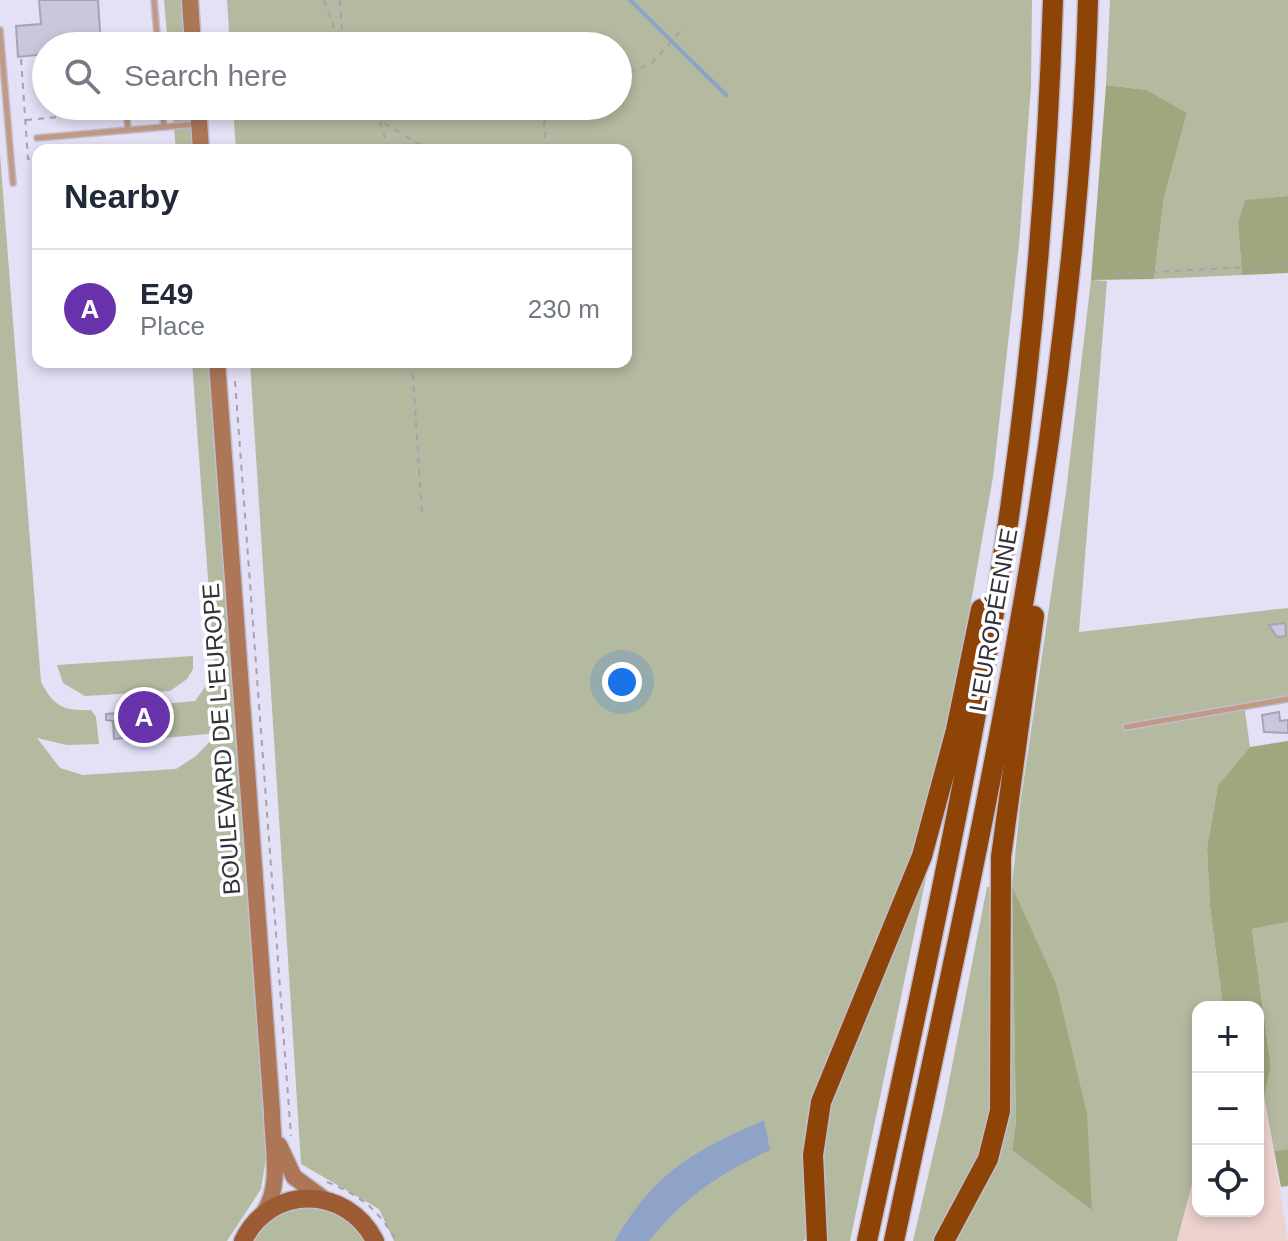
<!DOCTYPE html>
<html lang="en">
<head>
<meta charset="utf-8">
<style>
	:root { --surface:#fff; --page:#f2f2f3; --text:#1f2937; --muted:#747a83; --line:#e0e1e3; --accent:#6833aa }
	body { margin:0; font-family:Helvetica,sans-serif; background:var(--page); color:var(--text) }
	.controls { position:absolute; right:24px; bottom:24px; display:grid; overflow:hidden; border-radius:16px; box-shadow:0 4px 12px #0003 }
	.controls button { width:72px; height:72px; display:grid; place-items:center; padding:0; border:0; border-bottom:2px solid var(--line); background:var(--surface); color:var(--text); font:40px sans-serif }
	.you { position:absolute; left:622px; top:682px; width:28px; height:28px; margin:-20px; border:6px solid #fff; border-radius:50%; background:#1a73e8; box-shadow:0 0 0 12px #1a73e833 }
	.badge { display:grid; place-items:center; width:52px; height:52px; border-radius:50%; background:var(--accent); color:#fff; font-size:26px; font-weight:700 }
	.pin { position:absolute; translate:-50% -50%; border:4px solid #fff; box-shadow:0 2px 8px #0006 }
	.list { margin:0; padding:0; list-style:none }
	h2 { display:flex; justify-content:space-between; align-items:center; height:104px; margin:0; padding:0 32px; font-size:34px }
	h2 small { font-size:26px; font-weight:400; color:var(--muted) }
	.list li { display:grid; grid-template-columns:52px 1fr auto; gap:24px; align-items:center; box-sizing:border-box; height:120px; padding:0 32px; border-top:2px solid var(--line) }
	.list b { display:block; font-size:30px; white-space:nowrap }
	.list p { margin:0; font-size:26px; white-space:nowrap; color:var(--muted) }
	.list em { font-size:26px; font-style:normal; color:var(--muted) }
	.icon { flex:none; width:44px; height:44px; fill:none; stroke:currentColor; stroke-width:2; stroke-linecap:round; stroke-linejoin:round }
	.map { position:relative; flex:none; width:1288px; height:1241px; overflow:hidden }
	.search { position:absolute; background:var(--surface); box-shadow:0 4px 12px #0003; left:32px; top:32px; width:600px; height:88px; display:flex; align-items:center; gap:20px; box-sizing:border-box; padding:0 28px; border-radius:44px; color:var(--muted); font-size:30px }
	.panel { position:absolute; background:var(--surface); box-shadow:0 4px 12px #0003; left:32px; top:144px; width:600px; height:224px; border-radius:16px }
	.map>svg:first-child { display:block }
</style>
</head>
<body>
<div class="map">
<svg width="1288" height="1241" viewBox="0 0 1288 1241">
	<rect width="100%" height="100%" fill="#e4e0f5"/>
	<polygon fill="#edd2ce" points="1264,1095 1288,1241 1177,1241 1198,1161 1198,1211 1258,1211 1258,1096"/>
	<g fill="#b4baa0" fill-rule="evenodd">
		<polygon points="164,0 183,0 186,46 168,46"/>
		<polygon points="227,0 1032,0 1031,86 1019,245 993,477 947,739 901,893 817,1089 812,1232 803,1241 394,1241 379,1209 301,1164 250,362 626,362 626,150 236,150 233,106 618,106 618,46 230,46"/>
		<polygon points="1110,0 1288,0 1288,196 1245,201 1238,222 1242,275 1154,279 1164,198 1187,113 1147,90 1106,85"/>
		<polygon points="172,106 191,106 194,150 176,150"/>
		<path d="M0 154 41 682C54 707 64 711 91 710L96 717 99 744 67 745 37 738 60 768 83 775 176 769 196 756 218 733 165 738 163 704 195 701 215 673 192 362H210L267 1152 261 1189 227 1241H0Z"/>
		<path d="M1091 280 1107 281 1079 632 1288 608V696L1244 704 1250 747 1218 785 1207 848 1210 907 1223 1007H1198V1161L1177 1241H913L943 1112 987 887 1012 886 1020 806 1066 492ZM1012 889 1056 983 1092 1209 1012 1150 1016 1122Z"/>
		<polygon points="193,656 193,669 187,679 170,691 85,696 63,683 57,665"/>
		<polygon points="933,844 850,1241 823,1241 819,1164 826,1112"/>
		<polygon points="1288,922 1288,1149 1274,1151 1264,1096 1258,1096 1258,1057 1264,1093 1271,1066 1252,929"/>
		<path d="M294 1207C327 1207 346 1214 366 1241H252L272 1217Z"/>
	</g>
	<g fill="#9ea77d">
		<polygon points="1106,85 1147,90 1187,113 1164,198 1154,279 1091,280"/>
		<polygon points="1288,196 1288,273 1242,275 1238,222 1245,200"/>
		<polygon points="1288,741 1288,922 1252,929 1271,1067 1264,1095 1258,1057 1258,1007 1223,1007 1210,907 1207,848 1218,785 1250,747"/>
		<polygon points="1012,887 1056,983 1087,1114 1092,1210 1012,1150 1016,1122"/>
		<polygon points="1288,1149 1288,1186 1281,1187 1274,1151"/>
	</g>
	<path fill="#8fa3c8" d="M764 1120 770 1150C719 1174 685 1197 649 1241H615C654 1172 694 1151 764 1120Z"/>
	<g fill="none" stroke-linecap="round" stroke-linejoin="round">
		<polyline stroke="#8fa3c8" stroke-width="4" points="630,0 726,95"/>
	</g>
	<g fill="#cac6db" stroke="#a6a2b7" stroke-width="2">
		<polygon points="39,0 98,0 101,46 46,46 46,54 18,57 16,26 41,24"/>
		<polygon points="1285,623 1286,636 1277,637 1269,625"/>
		<polygon points="146,711 147,723 132,722 133,737 114,739 113,721 106,720 106,714"/>
		<polygon points="1279,712 1280,721 1288,720 1288,733 1264,732 1262,715"/>
	</g>
	<g fill="none" stroke-linecap="round" stroke-linejoin="round">
		<defs>
			<g id="service">
				<polyline points="154,0 158,46"/>
				<polyline points="0,30 13,183"/>
				<polyline points="126,106 128,130"/>
				<polyline points="162,106 164,127"/>
				<polyline points="37,138 198,124"/>
				<polyline points="1126,727 1288,699"/>
			</g>
			<g id="secondary">
				<polyline points="190,0 193,46"/>
				<polyline points="198,106 201,150"/>
				<path d="M217 362 272 1112C272 1145 283 1185 263 1214"/>
				<polyline points="279,1145 294,1177 324,1199"/>
			</g>
			<path id="primary" d="M243 1241C270 1184 347 1185 375 1241"/>
			<g id="motorway">
				<polyline points="817,1241 813,1155 821,1102 922,856 956,730 981,609"/>
				<path d="M867 1241C909 1048 951 854 986 659 1025 442 1046 221 1053 0"/>
				<path d="M894 1241C981 832 1077 420 1088 0"/>
				<polyline points="944,1241 988,1159 1000,1111 1001,857 1034,616"/>
			</g>
		</defs>
		<use href="#service" stroke="#c1bdcf" stroke-width="8"/>
		<use href="#secondary" stroke="#c1bdcf" stroke-width="19"/>
		<use href="#primary" stroke="#c1bdcf" stroke-width="21"/>
		<use href="#motorway" stroke="#c1bdcf" stroke-width="23"/>
		<g stroke="#a4a1b1" stroke-width="2" stroke-dasharray="6 6" stroke-linecap="butt">
			<polyline points="324,0 341,46"/>
			<polyline points="340,0 343,46"/>
			<polyline points="21,59 28,159 38,159"/>
			<polyline points="39,65 41,98 46,97"/>
			<polyline points="618,76 651,64 684,27"/>
			<polyline points="368,106 380,120 428,150"/>
			<polyline points="26,120 58,117 57,106"/>
			<polyline points="380,121 389,150"/>
			<polyline points="546,150 544,123 551,106"/>
			<polyline points="1115,274 1288,265"/>
			<polyline points="412,362 422,514"/>
			<polyline points="235,381 291,1136"/>
			<path d="M327 1182C363 1197 376 1208 397 1241"/>
		</g>
		<use href="#service" stroke="#c09a85" stroke-width="5"/>
		<use href="#secondary" stroke="#ac7657" stroke-width="16"/>
		<use href="#primary" stroke="#9c5b33" stroke-width="18"/>
		<use href="#motorway" stroke="#8e4307" stroke-width="20"/>
	</g>
	<g text-anchor="middle" dominant-baseline="central" stroke-width="7" stroke-linejoin="round" paint-order="stroke">
		<g font-size="24" fill="#333139" stroke="#fff">
			<text transform="translate(993 620) rotate(-80)">L'EUROPÉENNE</text>
			<text transform="translate(221 739) rotate(-94)">BOULEVARD DE L'EUROPE</text>
		</g>
	</g>
</svg>
<div class="controls">
<button>+</button>
<button>−</button>
<button><svg class="icon" aria-label="locate" viewBox="0 0 24 24"><circle cx="12" cy="12" r="6"/><path d="M12 2v4M12 18v4M2 12h4M18 12h4"/></svg></button>
</div>
<div class="you"></div>
<div class="pin badge" style="left:144px;top:717px">A</div>
<div class="search"><svg class="icon" aria-label="search" viewBox="0 0 24 24"><circle cx="10" cy="10" r="6"/><path d="M15 15l6 6"/></svg>Search here</div>
<section class="panel">
<h2>Nearby<small></small></h2>
<ul class="list">
<li><span class="badge">A</span><div><b>E49</b><p>Place</p></div><em>230 m</em></li>
</ul>
</section>
</div>
</body>
</html>
